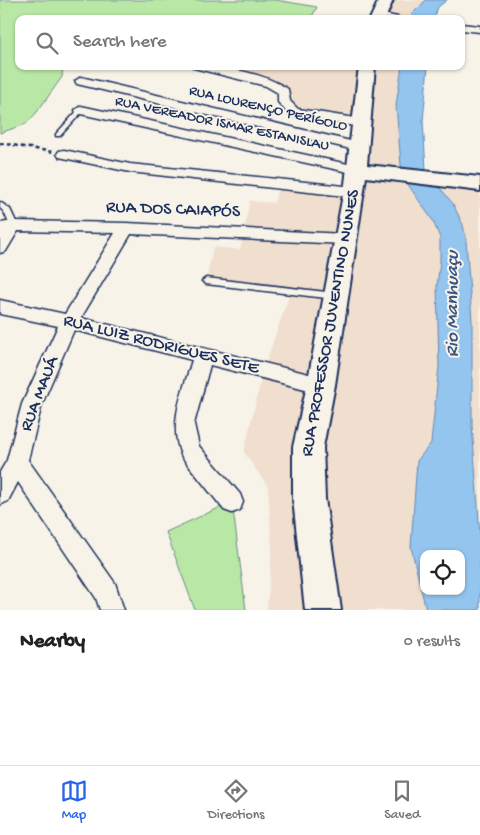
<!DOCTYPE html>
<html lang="en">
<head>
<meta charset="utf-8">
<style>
	:root { --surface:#fff; --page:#f6f6f6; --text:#222; --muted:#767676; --line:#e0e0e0; --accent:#2563eb }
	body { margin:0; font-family:"Gochi Hand",sans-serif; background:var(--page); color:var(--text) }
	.controls { position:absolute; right:15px; bottom:15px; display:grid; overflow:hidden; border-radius:10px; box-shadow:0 1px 4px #0004 }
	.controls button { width:45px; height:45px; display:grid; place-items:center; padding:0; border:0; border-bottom:1px solid var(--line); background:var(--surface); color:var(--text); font:25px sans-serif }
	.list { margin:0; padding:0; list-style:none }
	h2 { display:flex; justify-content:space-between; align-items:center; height:65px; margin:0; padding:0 20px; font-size:21px }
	h2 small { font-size:16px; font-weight:400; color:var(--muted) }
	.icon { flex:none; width:28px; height:28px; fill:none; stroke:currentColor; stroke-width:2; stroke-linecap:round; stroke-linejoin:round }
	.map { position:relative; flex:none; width:480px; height:610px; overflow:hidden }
	.search { position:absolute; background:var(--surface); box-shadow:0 1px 4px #0004; left:15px; right:15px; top:15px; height:55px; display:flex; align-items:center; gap:12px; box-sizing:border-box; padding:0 18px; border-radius:10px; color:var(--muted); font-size:19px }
	.sheet { height:155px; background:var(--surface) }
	nav { display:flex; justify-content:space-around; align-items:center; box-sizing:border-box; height:70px; border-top:1px solid var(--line); background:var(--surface); font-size:14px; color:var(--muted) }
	nav a { display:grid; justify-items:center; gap:2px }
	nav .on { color:var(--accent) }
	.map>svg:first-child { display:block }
</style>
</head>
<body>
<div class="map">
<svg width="480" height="610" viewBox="0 0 480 610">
	<rect width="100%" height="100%" fill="#f7f3e8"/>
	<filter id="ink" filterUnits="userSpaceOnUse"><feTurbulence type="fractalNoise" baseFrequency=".02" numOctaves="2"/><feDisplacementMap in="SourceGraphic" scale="10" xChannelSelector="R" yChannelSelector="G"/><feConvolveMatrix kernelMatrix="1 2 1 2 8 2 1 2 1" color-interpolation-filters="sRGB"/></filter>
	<g filter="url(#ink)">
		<g fill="#f0dece">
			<polygon points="385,0 426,0 413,13 410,19 377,19"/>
			<polygon points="217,66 402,66 396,105 405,180 433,221 440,238 440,261 437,286 439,366 431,443 417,461 411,547 426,610 267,610 272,549 268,487 244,452 263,371 291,290 206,281 213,247 240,250 250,201 274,203 279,183 354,192 361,123 294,112 278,87 215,70"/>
			<polygon points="441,178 480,184 480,535 472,425 471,304 466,240 463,225 453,204 444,192"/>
		</g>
		<g fill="#b9e8a6" stroke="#6a8c82">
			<polygon points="0,0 276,0 317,7 311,18 316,19 128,19 122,17 119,19 19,19 19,66 63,66 62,77 37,112 26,124 0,133"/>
			<polygon points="232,502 246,610 195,610 166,532"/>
		</g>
		<g fill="#93c5ef" stroke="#6389b5" fill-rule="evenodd">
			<polygon points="426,0 447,0 438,7 434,19 410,19 413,13"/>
			<path d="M402 66H428L423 121 426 170 453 204 463 225 466 240 472 320V425L480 535V610H426L411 547 417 461 431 443 439 366 437 286 440 261V238L433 221 405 180 401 165 396 105ZM424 554H461V591H424Z"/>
		</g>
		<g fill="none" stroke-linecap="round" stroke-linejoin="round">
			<defs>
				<g id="lane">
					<polygon points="81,108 84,110 83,111 60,136 56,136 56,134 79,109"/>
					<polygon points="0,202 10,209 18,226 17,228 11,228 4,212 0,208"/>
					<polygon points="206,278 335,293 339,296 335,299 206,284 202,281"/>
				</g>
				<g id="street">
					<polygon points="377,13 398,17 399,19 373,18 372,16"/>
					<polygon points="461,24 480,26 480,32 461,30"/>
					<path d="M192 66C224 66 262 72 288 89L290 101 298 109 361 119 368 123 361 127 289 115 278 102V93L266 86 194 68Z"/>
					<polygon points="81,77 359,143 366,147 359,151 77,84 75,81"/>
					<polygon points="81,106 357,166 362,167 364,170 362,173 357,174 76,113 75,110"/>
					<polygon points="64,150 130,164 354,187 359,189 361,192 359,195 354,197 130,172 59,157 57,154 59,151"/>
					<path d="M14 221 126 223 345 234 351 235 353 239 351 243 345 244 131 234 81 318 321 377 328 379 331 385 328 391 321 393 210 365 194 424 199 446 240 494 243 502 240 510 232 513 224 510 182 457C167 424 183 392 192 360L74 330 42 404 28 460 115 583 124 610H100L96 598 18 482 8 501 0 505V472L7 460 22 404 58 326 0 314V300L65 314 115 233 18 231 6 251 0 253V223Z"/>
				</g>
				<g id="secondary">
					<polygon points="379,0 393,0 385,19 370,19"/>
					<polygon points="359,66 375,66 367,165 480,177 480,191 366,177 335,385 323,447 325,499 341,610 305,610 293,499 293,447 307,385 345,184"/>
				</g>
			</defs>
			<use href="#lane" stroke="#1b2f5e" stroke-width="3"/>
			<use href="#street" stroke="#1b2f5e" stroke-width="3"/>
			<use href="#secondary" stroke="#1b2f5e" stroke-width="4"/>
			<polyline stroke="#1b2f5e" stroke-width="2.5" stroke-dasharray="4 3" stroke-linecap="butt" points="0,143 53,152"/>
			<use href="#lane" fill="#f7f3e8" fill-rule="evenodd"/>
			<use href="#street" fill="#f7f3e8" fill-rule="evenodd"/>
			<use href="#secondary" fill="#f7f3e8" fill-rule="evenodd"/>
		</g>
	</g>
	<g text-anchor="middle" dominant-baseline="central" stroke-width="4" stroke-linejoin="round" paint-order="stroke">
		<g font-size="15" fill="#1b2f5e" stroke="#f7f3e8">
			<text transform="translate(268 109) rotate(13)">RUA LOURENÇO PERÍGOLO</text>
			<text transform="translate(222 124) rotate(12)">RUA VEREADOR ISMAR ESTANISLAU</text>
		</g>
		<g font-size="18" fill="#1b2f5e" stroke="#f7f3e8">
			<text transform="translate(173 210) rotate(2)">RUA DOS CAIAPÓS</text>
			<text transform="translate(331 323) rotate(-80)">RUA PROFESSOR JUVENTINO NUNES</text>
			<text transform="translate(161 345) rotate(14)">RUA LUIZ RODRIGUES SETE</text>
			<text transform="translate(40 394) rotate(-69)">RUA MAUÁ</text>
		</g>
		<g font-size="19" font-style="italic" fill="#395482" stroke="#f7f3e8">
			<text transform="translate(453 304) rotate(-90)">Rio Manhuaçu</text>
		</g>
	</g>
</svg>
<div class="controls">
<button><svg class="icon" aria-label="locate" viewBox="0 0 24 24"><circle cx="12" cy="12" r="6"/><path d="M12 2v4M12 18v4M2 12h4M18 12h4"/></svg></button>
</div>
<div class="search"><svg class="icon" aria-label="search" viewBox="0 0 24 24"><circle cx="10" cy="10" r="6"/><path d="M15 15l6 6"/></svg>Search here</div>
</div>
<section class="sheet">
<h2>Nearby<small>0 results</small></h2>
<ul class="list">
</ul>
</section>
<nav>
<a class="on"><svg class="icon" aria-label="map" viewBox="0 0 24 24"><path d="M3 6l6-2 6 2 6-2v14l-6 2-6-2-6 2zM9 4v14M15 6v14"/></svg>Map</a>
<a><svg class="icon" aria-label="directions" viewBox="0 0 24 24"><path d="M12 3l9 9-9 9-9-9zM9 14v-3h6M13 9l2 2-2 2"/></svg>Directions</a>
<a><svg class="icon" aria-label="saved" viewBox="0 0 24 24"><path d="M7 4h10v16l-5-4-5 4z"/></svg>Saved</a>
</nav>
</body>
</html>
